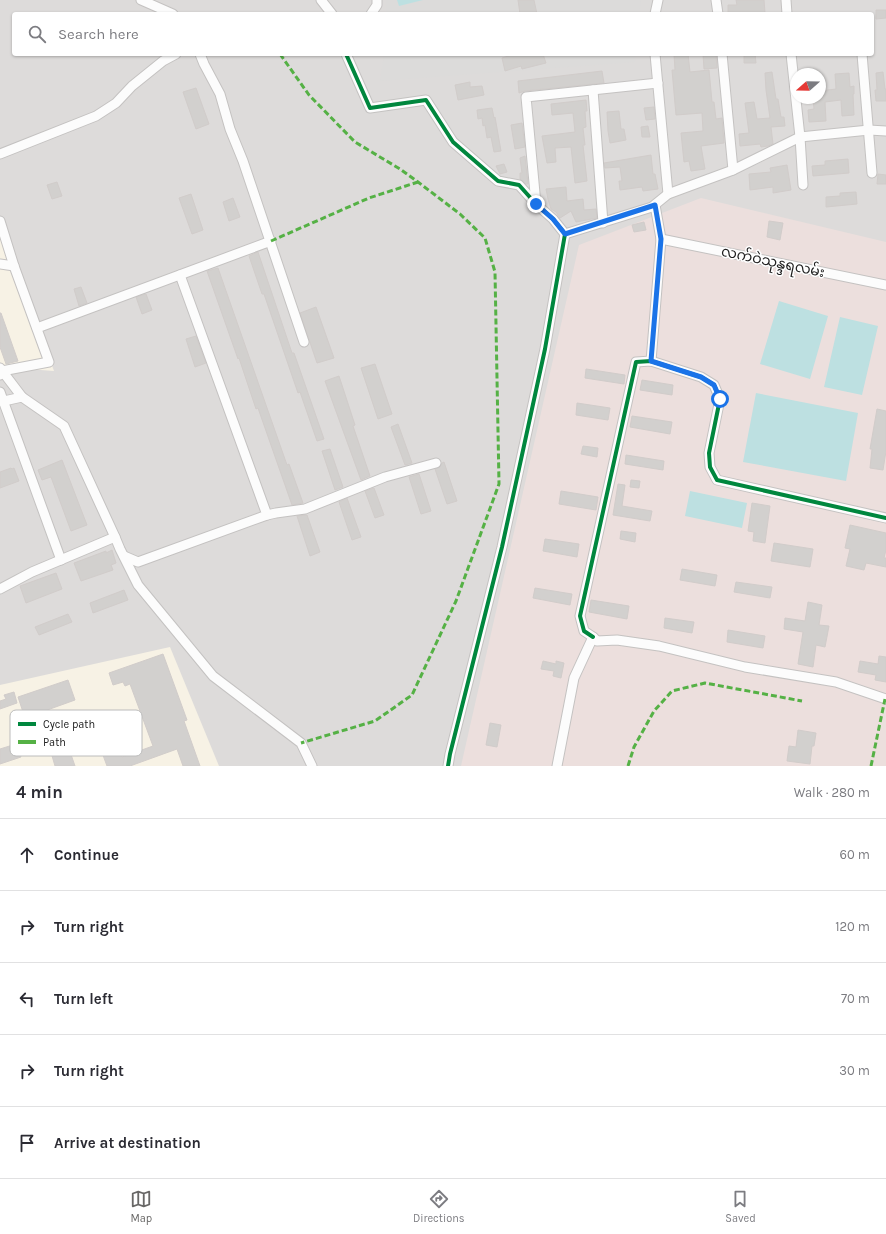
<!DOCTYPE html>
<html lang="en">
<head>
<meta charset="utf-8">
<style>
	:root { --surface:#fff; --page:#f7f7f7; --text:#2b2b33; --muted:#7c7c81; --line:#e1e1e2; --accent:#686766 }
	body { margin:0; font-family:Karla,"Noto Sans Myanmar",sans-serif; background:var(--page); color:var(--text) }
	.compass { position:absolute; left:790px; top:68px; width:36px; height:36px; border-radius:50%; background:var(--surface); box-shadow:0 1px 3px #0004; rotate:250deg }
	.stop { position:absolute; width:12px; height:12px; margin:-9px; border:3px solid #1a73e8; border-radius:50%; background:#fff }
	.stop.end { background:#1a73e8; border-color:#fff; box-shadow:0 1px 4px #0008 }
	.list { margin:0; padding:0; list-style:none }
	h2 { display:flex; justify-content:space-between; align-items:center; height:52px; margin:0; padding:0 16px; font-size:17px }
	h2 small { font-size:13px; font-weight:400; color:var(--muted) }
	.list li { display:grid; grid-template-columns:26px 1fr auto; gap:12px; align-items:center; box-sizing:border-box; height:72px; padding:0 16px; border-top:1px solid var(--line) }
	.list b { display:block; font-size:15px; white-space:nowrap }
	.list em { font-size:13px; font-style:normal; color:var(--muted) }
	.icon { flex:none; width:22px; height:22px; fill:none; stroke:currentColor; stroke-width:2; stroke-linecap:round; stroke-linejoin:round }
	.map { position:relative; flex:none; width:886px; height:766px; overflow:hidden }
	.search { position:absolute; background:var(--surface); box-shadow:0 1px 3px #0004; left:12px; right:12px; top:12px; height:44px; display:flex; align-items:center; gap:10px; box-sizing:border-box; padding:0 14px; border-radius:4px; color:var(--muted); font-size:15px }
	.sheet { height:412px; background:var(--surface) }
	nav { display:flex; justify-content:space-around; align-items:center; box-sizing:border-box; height:56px; border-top:1px solid var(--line); background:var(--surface); font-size:11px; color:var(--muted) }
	nav a { display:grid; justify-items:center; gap:2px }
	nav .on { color:var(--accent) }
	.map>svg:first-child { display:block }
</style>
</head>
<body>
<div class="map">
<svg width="886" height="766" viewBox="0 0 886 766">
	<rect width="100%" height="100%" fill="#eeebe9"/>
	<path fill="#dddbda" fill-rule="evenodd" d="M0 0H886V766H0ZM14 14H872V54H14ZM796 74H820V98H796Z"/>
	<g fill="#f7f2e5">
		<polygon points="0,220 54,371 0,367"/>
		<polygon points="170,647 219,766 0,766 0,685"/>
	</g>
	<g fill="#dcdbda">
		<polygon points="386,0 641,0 639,14 386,14"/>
		<polygon points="384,54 636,54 635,62 380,81"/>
	</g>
	<polygon fill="#ecdfdd" points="701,198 886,242 886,766 461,766 579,245"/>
	<g fill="#bde0e1">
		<polygon points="397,0 423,0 399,6"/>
		<polygon points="779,301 828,316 810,379 760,364"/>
		<polygon points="840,317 878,326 862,395 824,387"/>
		<polygon points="756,393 858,413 846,481 743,462"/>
		<polygon points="690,491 747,503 742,528 685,516"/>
	</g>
	<g fill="#d2d0ce" stroke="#d1ccca">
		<polygon points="518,0 534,0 537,14 520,14"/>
		<polygon points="736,0 764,0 765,13 728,14 728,5 737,5"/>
		<polygon points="876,10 886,10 886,18 876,19"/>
		<polygon points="515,54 543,54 546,63 522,69 521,66 505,71 502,58"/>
		<polygon points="674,54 688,54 690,72 709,70 712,102 714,102 716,119 722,118 724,143 701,146 705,169 691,171 689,161 684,162 681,133 703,131 702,113 676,115 672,70 675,70"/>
		<polygon points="703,54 716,54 717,68 704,69"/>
		<polygon points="744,54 755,54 756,63 744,63"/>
		<polygon points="602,71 604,83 525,91 519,93 518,81"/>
		<polygon points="772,72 776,99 778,99 781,117 784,117 785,126 771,127 773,144 768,146 761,147 760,144 740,146 739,134 749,133 745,103 754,102 757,119 770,118 766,90 765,73"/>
		<polygon points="883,72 885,89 886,89 886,101 876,101 875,90 877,90 876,73"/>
		<polygon points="849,73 850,87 854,86 854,94 853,94 854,115 842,116 841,100 825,102 826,121 809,122 808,110 814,109 813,98 820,98 820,91 836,89 835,74"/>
		<polygon points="470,82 470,87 482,86 484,95 458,100 455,85"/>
		<polygon points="196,88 209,124 196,129 183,92"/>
		<polygon points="586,100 587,111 585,111 586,127 583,128 585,145 583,145 587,181 575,183 571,147 555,148 556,162 547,163 542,136 575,132 573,113 552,115 551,104"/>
		<polygon points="654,107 655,119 646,120 644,108"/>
		<polygon points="492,108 494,118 495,117 501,151 494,152 491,137 487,138 485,125 483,126 482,118 478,119 477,110"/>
		<polygon points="619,111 621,129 624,129 626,140 610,143 608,131 607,112"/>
		<polygon points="522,123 525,147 515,149 511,125"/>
		<polygon points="648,126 650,137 642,137 641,127"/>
		<polygon points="651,155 653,174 655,174 658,189 643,191 642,187 620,190 619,181 622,181 620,167 605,168 604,163"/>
		<polygon points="525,156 528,184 526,184 520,179 520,173 522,173 520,158"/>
		<polygon points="848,159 849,173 813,176 812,166 825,165 825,161"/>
		<polygon points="504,164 507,172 500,174 496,166"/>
		<polygon points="787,165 791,190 773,193 773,187 750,190 749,174 771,172 770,168"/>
		<polygon points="878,174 886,175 886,184 877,184"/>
		<polygon points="57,182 62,196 52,199 47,185"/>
		<polygon points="566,187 567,201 583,199 584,210 596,209 597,218 576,222 571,211 560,218 556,212 551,209 548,199 546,189"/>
		<polygon points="856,192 857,204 826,207 826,197 840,196 840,193"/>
		<polygon points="191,194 203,230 192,234 179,198"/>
		<polygon points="233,198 240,217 229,221 223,202"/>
		<polygon points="769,221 783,223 780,240 767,237"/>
		<polygon points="644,222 646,230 634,232 632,225"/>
		<polygon points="258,252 292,353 294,353 324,439 317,441 300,392 298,393 264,294 262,294 249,256"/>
		<polygon points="218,268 287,465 289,464 303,503 292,505 258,408 256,409 239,358 238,359 207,271"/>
		<polygon points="81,287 87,303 79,306 74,289"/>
		<polygon points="146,294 152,310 142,314 136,297"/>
		<polygon points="316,307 334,358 317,363 300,313"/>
		<polygon points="0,313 1,313 18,361 6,364 0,347"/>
		<polygon points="196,336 206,363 195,367 186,339"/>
		<polygon points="375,364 392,414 378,419 361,368"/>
		<polygon points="586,369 625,375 624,384 585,378"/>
		<polygon points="339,376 355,425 353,426 370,476 361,480 325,381"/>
		<polygon points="642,380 673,385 672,395 640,390"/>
		<polygon points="577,403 610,408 608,420 576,415"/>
		<polygon points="877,409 886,411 886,451 883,470 870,468 872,449 870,449"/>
		<polygon points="632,416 672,422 670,434 630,427"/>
		<polygon points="398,424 412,463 405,465 391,427"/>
		<polygon points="583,446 598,448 597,457 581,454"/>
		<polygon points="330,449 343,487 335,490 322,451"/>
		<polygon points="626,455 664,461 663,470 625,464"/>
		<polygon points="62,460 87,525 71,531 51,477 42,480 38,470"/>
		<polygon points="444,462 457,501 447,504 435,469 440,467 442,463"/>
		<polygon points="11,468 12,469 14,468 19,481 0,488 0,472"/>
		<polygon points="419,474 431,511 421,514 409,477"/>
		<polygon points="631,480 640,481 639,488 630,487"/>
		<polygon points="618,484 625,485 622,506 652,511 650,521 613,515"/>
		<polygon points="374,488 384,515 375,518 365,491"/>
		<polygon points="561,491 598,497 596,510 559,504"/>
		<polygon points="347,498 361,537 352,540 339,502"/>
		<polygon points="752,503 770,506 765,543 753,541 754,532 748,531"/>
		<polygon points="307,515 320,552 310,556 297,516"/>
		<polygon points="850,525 886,533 886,550 884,558 886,558 886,567 866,563 864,570 846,566 850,549 845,548"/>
		<polygon points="621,531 636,533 635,542 620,539"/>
		<polygon points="545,539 579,544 577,557 543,551"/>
		<polygon points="774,543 813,549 810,567 771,561"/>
		<polygon points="112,550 116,563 111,565 113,570 81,581 74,563 106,551 106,553"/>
		<polygon points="682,569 717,575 715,586 680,580"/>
		<polygon points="56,573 62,589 26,603 20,586"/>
		<polygon points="736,582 772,587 770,598 734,592"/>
		<polygon points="535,588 572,594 570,605 533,598"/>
		<polygon points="124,590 128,600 93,613 90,603"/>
		<polygon points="591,600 629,606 627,619 589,612"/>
		<polygon points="808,602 822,605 819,625 829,626 825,647 816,645 813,667 798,664 803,632 784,629 785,618 805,621"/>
		<polygon points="68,614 72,622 39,635 35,627"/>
		<polygon points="665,618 694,622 692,633 664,628"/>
		<polygon points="728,630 765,636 763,648 727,642"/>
		<polygon points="163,654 187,720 184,721 200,766 183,766 177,749 130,766 107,766 97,739 114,733 122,757 153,746 130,684 125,686 123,682 113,685 109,673"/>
		<polygon points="879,656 886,657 886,682 875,680 876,675 858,672 860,661 878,664"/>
		<polygon points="543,661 556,664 556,661 564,663 561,678 553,676 554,671 541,669"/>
		<polygon points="68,680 75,700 25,718 18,697"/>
		<polygon points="14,692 17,703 0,709 0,701 6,699 4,695"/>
		<polygon points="490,723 501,725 497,747 486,745"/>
		<polygon points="72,729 75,741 67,743 75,766 55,766 50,749 42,752 38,740"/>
		<polygon points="798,730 816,733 814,746 812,746 810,764 787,761 789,746 796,747"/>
		<polygon points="16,744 21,757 0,764 0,749"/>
	</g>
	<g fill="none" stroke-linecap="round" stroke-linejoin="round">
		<defs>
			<g id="minor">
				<polyline points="141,0 173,14"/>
				<polyline points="321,0 332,14"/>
				<polyline points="716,0 718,14"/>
				<polyline points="786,0 787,14"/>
				<polyline points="371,14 377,5 377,0"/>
				<polyline points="655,14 658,0"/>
				<polyline points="200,54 204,64 220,94 230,129 243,161 304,342"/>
				<polyline points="346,54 370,108 426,100 453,142 498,181 519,185 536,204 553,219 565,234 545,349 502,547 450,754 448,766"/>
				<polyline points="655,54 668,194"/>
				<polyline points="722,54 733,170"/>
				<polyline points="791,54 800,137 803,185"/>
				<polyline points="862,54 872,173"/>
				<polyline points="593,90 603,223"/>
				<polyline points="0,154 96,116 116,103 132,86 163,61 176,54"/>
				<polyline points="536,204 526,97 658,83"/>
				<polyline points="0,221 14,266 49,362 2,371 0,375"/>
				<polyline points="565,234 652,207 668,194 733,170 800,137 869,130 886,131"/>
				<polyline points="661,239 886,285"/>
				<polyline points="0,264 14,266"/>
				<polyline points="37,328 271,241"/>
				<polyline points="651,361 661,239 655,205"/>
				<polyline points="0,368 22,397"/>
				<polyline points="0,392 61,560"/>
				<polyline points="0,401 4,401 22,397 64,426 115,537 120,549 138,585 213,676 301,743 312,766"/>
				<polyline points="267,515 276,513 305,509 385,477 436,463"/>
				<polyline points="124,556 138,562 267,515 180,275"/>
				<polyline points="0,589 32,572 115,537"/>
				<polyline points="593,637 584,631 580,616 636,362 651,361 701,377 714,385 720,399 709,453 710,467 717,480 886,518"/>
				<polyline points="557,766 574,678 593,637 597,641 617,640 659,646 745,667 836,682 886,699"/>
			</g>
		</defs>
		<use href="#minor" stroke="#c4c2c1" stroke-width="11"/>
		<use href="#minor" stroke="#fcfcfc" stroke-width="9"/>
		<g stroke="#55b145" stroke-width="3" stroke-dasharray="6 3" stroke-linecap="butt">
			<polyline points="280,54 309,95 355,142 400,169 418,182 460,214 485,238 495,272 499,484 456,601 412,695 375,721 301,743"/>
			<polyline points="271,241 369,198 418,182"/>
			<polyline points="628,766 634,747 654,711 672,691 705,683 802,701"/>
			<polyline points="871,766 885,699"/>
		</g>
		<defs>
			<g id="cycleway">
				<polyline points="346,54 370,108 426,100 453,142 498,181 519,185 536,204 553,219 565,234 545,349 502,547 450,754 448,766"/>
				<polyline points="593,637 584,631 580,616 636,362 651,361 701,377 714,385 720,399 709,453 710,467 717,480 886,518"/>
			</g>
		</defs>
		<use href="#cycleway" stroke="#fff" stroke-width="6"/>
		<use href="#cycleway" stroke="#00873e" stroke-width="4"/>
	</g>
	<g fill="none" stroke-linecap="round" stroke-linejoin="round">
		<polyline stroke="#1a73e8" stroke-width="5" points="536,204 553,219 565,234 655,205 661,239 651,361 701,377 714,385 720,399"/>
	</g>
	<g text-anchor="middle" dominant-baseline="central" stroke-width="3" stroke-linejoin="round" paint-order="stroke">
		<g font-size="14" fill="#202020" stroke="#fff">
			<text transform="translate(773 262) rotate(12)">လက်ဝဲသုန္ဒရလမ်း</text>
		</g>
	</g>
	<rect x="10" y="710" width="132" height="46" rx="6" fill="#fff" stroke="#bcbcbc" stroke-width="1"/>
	<rect x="18" y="722" width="18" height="4" fill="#00873e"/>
	<rect x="18" y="740" width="18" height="4" fill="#55b145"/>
	<g font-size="11" fill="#202020">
		<text x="43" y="728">Cycle path</text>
		<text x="43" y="746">Path</text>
	</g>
</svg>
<svg class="compass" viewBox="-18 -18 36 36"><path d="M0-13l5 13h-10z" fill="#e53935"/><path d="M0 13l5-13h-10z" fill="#7c7c81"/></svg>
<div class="stop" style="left:720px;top:399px"></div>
<div class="stop end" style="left:536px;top:204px"></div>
<div class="search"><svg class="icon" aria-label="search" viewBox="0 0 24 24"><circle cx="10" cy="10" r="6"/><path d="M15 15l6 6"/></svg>Search here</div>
</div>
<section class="sheet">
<h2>4 min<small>Walk · 280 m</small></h2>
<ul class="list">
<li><svg class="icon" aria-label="ahead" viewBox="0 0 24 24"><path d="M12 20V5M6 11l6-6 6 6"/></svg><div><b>Continue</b></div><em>60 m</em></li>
<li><svg class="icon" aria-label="right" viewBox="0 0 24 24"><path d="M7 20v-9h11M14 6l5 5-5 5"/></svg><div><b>Turn right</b></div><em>120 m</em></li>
<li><svg class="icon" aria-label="left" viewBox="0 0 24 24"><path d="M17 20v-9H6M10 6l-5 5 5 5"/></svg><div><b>Turn left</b></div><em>70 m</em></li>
<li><svg class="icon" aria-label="right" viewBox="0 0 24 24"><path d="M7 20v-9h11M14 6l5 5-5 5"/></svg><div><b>Turn right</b></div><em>30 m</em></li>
<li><svg class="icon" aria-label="arrive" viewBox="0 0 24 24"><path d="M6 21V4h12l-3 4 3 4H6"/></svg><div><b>Arrive at destination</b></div></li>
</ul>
</section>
<nav>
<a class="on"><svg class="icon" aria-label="map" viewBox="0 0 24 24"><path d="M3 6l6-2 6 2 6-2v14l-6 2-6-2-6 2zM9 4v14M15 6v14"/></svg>Map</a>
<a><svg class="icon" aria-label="directions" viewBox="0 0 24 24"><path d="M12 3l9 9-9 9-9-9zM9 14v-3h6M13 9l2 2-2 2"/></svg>Directions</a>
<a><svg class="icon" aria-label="saved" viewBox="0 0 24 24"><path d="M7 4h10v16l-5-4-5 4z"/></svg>Saved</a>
</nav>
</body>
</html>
